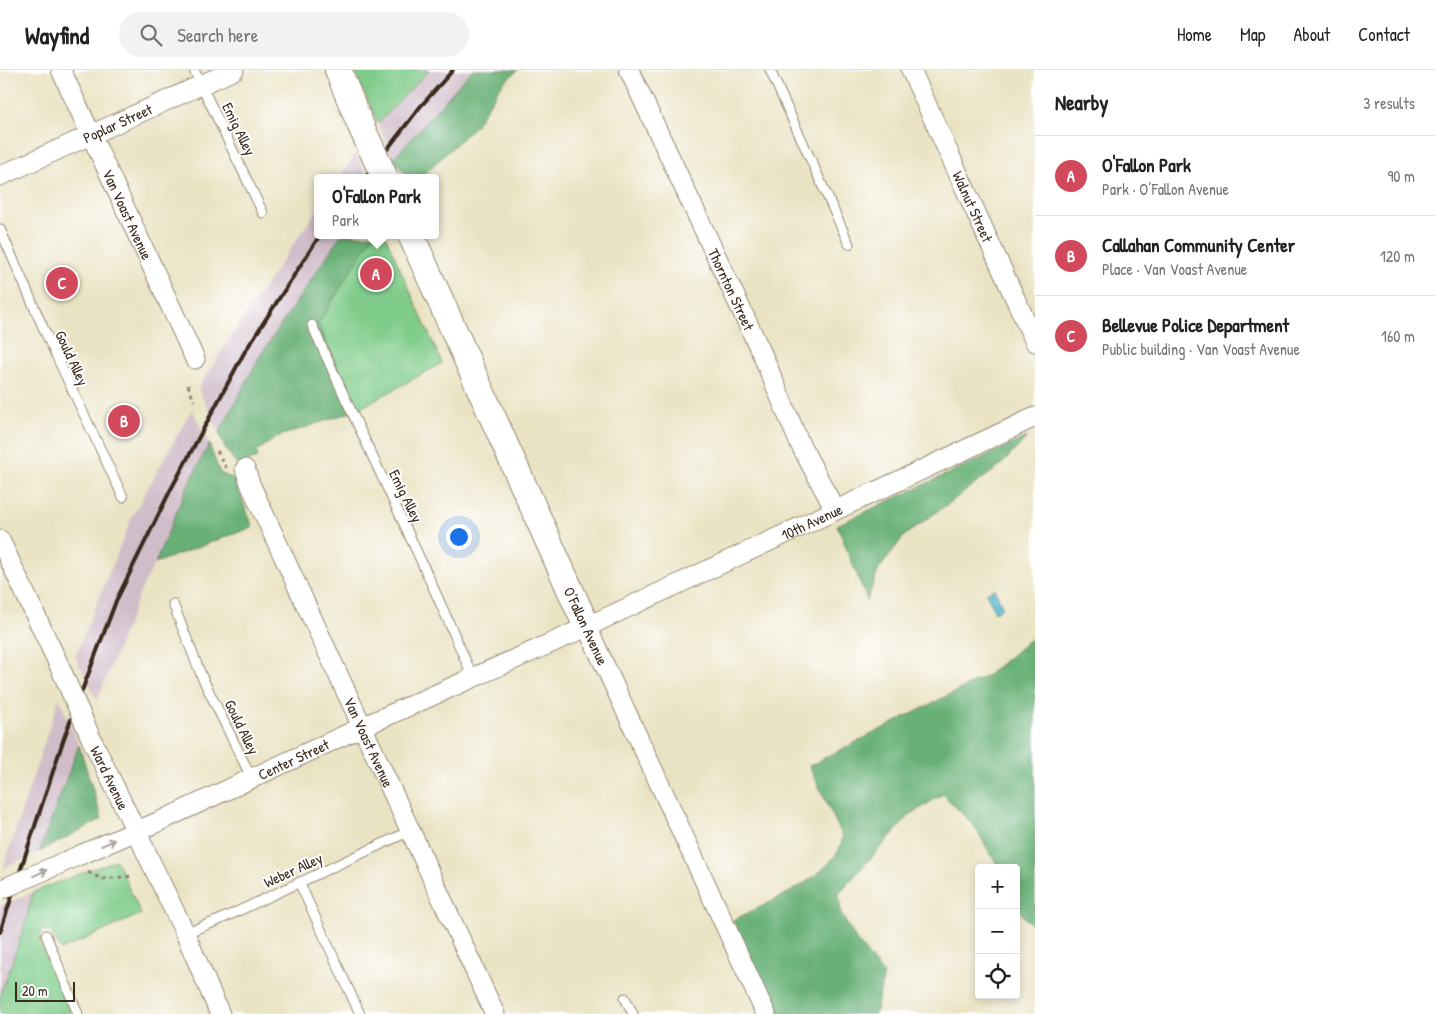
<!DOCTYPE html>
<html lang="en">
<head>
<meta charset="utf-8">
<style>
	:root { --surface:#fff; --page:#f2f2f2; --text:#222; --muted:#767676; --line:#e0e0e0; --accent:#d1495b }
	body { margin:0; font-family:"Patrick Hand",sans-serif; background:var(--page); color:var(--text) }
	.controls { position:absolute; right:15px; bottom:15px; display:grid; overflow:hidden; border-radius:5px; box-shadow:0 2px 8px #0003 }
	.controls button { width:45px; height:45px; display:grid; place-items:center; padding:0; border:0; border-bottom:1px solid var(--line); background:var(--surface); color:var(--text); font:25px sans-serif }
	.scale { position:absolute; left:15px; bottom:12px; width:60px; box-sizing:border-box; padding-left:5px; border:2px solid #3b2a1e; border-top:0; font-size:14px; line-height:18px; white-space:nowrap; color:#3b2a1e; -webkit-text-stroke:4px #fff; paint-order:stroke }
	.you { position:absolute; left:458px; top:466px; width:18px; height:18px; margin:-12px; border:4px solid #fff; border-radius:50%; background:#1a73e8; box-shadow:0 0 0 8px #1a73e833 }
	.badge { display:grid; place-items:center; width:32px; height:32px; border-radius:50%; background:var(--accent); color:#fff; font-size:16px; font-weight:700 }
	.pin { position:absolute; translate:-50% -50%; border:2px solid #fff; box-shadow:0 1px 5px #0006 }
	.popup { position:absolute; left:314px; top:104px; width:125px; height:65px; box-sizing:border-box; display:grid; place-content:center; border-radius:5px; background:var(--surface); filter:drop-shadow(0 1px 4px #0005); font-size:16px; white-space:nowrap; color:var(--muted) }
	.popup b { font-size:19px; color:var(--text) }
	.popup::after { content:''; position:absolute; left:50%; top:100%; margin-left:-10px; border:10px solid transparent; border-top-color:var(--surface) }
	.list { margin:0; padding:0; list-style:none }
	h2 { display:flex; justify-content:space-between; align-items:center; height:65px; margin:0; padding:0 20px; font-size:21px }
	h2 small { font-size:16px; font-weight:400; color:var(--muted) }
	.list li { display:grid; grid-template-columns:32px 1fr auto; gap:15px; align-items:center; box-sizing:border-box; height:80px; padding:0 20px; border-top:1px solid var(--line) }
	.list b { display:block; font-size:19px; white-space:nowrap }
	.list p { margin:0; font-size:16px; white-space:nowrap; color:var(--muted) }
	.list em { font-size:16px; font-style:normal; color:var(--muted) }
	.icon { flex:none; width:28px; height:28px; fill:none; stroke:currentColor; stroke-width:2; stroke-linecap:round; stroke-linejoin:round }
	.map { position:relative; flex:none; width:1035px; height:944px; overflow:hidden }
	header { display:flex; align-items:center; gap:30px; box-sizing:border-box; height:70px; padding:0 25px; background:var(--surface); border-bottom:1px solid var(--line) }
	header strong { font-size:24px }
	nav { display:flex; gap:28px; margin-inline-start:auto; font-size:18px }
	.search { width:350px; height:45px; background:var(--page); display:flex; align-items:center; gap:12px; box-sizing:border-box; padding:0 18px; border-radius:28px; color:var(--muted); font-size:19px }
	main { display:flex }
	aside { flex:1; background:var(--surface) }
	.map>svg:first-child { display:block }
</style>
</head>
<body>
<header>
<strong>Wayfind</strong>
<div class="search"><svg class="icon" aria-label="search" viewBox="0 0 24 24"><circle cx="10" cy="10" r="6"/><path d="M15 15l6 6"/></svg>Search here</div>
<nav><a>Home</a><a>Map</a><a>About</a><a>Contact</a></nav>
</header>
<main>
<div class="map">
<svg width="1035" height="944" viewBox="0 0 1035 944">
	<rect width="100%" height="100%" fill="#fff"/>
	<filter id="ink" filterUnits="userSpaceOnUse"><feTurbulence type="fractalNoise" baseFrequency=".02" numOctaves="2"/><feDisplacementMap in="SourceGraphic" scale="10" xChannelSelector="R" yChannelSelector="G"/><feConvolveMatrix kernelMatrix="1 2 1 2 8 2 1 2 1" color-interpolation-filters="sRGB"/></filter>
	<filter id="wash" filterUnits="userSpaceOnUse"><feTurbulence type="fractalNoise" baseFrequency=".0096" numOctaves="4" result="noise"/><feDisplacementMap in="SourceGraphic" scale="20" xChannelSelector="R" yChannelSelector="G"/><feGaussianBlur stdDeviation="1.12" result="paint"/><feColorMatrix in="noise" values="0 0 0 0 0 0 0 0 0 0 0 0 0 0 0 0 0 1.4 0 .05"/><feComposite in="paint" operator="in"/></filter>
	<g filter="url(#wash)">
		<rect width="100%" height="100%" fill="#eae3c3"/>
		<g fill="#d1bdca">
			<polygon points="429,0 472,0 393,89 378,53"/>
			<polygon points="356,83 367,108 339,108"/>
			<polygon points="317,140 317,165 341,165 260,286 219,363 198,318 240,252"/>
			<polygon points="192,339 209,374 187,417 155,493 141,520 97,630 75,586 132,447"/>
			<polygon points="59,628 79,675 39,782 3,798"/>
			<polygon points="33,822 24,858 0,926 0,836"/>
		</g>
		<g fill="#80cc8a" stroke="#5e7b54">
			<polygon points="354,0 429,0 378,53"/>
			<polygon points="373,165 385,165 442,293 357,340 318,254"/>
			<polygon points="116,790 141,844 61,880 51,862 43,860 39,871 71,944 0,944 0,926 24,858 33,822"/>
		</g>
		<g fill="#68b076" stroke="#526d4a">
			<polygon points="472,0 518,0 503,13 474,57 420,108 409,108 393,89"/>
			<polygon points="341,165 373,165 318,254 357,340 277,367 256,382 258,388 237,395 224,376 219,363 260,286"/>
			<polygon points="1027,367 1000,396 905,465 879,499 867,530 837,455"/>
			<polygon points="209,374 220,403 234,409 253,457 155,493 187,417"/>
			<path d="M1035 565V857C1012 840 1016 824 1016 798H999L974 756 943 724 910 745 839 823 841 844 857 871 884 905 875 944H776L733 850C765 834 838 806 843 767L809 696 988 605Z"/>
			<polygon points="79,675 102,749 39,782"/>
		</g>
		<polygon fill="#45afc4" stroke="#406c71" points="995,519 1003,538 995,542 986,523"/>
	</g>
	<g filter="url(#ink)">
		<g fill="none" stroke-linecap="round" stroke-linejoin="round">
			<defs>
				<g id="lane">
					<polyline points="194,0 263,143"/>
					<polyline points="770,0 849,174"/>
					<polyline points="0,159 46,264 123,427"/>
					<path d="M312 255C365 374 423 489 473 608"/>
					<polyline points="173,534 202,607 252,709"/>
					<polyline points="299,812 360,944"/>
					<polyline points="185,863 217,851 412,760"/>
					<polyline points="46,865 78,944"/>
					<polyline points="625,928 633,944"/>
				</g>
				<g id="street">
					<path id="s1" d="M61 0 195 289"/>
					<path id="s2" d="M629 0 763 286 799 372 835 440"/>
					<path id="s3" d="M911 0 1035 272"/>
					<path id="s4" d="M0 106 234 0"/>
					<path id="s5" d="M245 399 251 416 495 944"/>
					<polyline points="0,470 59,595"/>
					<polyline points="586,555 766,944"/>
					<path id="s6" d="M91 668 185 863 220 944"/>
					<path id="s7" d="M80 785 158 752 362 657 569 565 1035 347"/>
				</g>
				<g id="secondary">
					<polyline points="338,0 360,54"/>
					<polyline points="411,165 586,555"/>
				</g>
			</defs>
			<use href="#lane" stroke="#928670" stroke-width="11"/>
			<use href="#street" stroke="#928670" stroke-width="21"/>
			<use href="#secondary" stroke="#928670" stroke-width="28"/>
			<g stroke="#928670" stroke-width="3" stroke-dasharray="4 4" stroke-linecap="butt">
				<polyline points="188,315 194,331"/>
				<polyline points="217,381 226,398"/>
				<polyline points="88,802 102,809 133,806"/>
			</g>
			<use href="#lane" stroke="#fff" stroke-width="9"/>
			<use href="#street" stroke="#fff" stroke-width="19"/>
			<use href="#secondary" stroke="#fff" stroke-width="26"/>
			<g stroke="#3b2a1e" stroke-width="4">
				<polyline points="365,108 420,37 453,0"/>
				<polyline points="0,862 64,668 116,531 170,421 244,283 320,165"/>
			</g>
			<defs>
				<g id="street-bridge">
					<polyline points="59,595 91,668"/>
					<polyline points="0,820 80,785"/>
				</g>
				<polyline id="secondary-bridge" points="360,54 385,108"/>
			</defs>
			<use href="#street-bridge" stroke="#928670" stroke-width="21" stroke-linecap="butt"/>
			<use href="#secondary-bridge" stroke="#928670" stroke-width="28" stroke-linecap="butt"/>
			<use href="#street-bridge" stroke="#fff" stroke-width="19"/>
			<use href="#secondary-bridge" stroke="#fff" stroke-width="26"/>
		</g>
		<defs><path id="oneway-shaft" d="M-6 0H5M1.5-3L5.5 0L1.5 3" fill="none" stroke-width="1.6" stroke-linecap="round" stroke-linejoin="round" transform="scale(1.25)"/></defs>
		<g stroke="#a79f9a">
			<use href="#oneway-shaft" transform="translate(108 773) rotate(-24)"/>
			<use href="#oneway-shaft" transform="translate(40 803) rotate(-24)"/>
		</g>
	</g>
	<g text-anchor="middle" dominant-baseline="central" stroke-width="4" stroke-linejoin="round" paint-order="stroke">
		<g font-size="15" fill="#3b2a1e" stroke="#fff">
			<text stroke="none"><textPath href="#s4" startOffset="129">Poplar Street</textPath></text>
			<text transform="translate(239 59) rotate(64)">Emig Alley</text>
			<text stroke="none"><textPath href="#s3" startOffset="150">Walnut Street</textPath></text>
			<text stroke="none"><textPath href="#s1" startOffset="159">Van Voast Avenue</textPath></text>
			<text stroke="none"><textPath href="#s2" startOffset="242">Thornton Street</textPath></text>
			<text transform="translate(72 288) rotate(65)">Gould Alley</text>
			<text transform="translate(406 426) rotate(64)">Emig Alley</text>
			<text stroke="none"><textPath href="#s7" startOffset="804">10th Avenue</textPath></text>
			<text transform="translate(586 556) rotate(65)">O’Fallon Avenue</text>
			<text transform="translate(242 657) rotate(64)">Gould Alley</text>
			<text stroke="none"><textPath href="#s5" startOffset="300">Van Voast Avenue</textPath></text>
			<text stroke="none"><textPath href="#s7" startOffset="234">Center Street</textPath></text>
			<text stroke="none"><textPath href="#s6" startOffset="44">Ward Avenue</textPath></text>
			<text transform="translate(293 800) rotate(-25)">Weber Alley</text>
		</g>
	</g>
</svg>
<div class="controls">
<button>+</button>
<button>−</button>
<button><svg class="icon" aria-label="locate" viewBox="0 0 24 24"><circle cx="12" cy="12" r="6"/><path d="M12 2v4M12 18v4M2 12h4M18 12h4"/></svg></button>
</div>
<div class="scale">20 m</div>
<div class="you"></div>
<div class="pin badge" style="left:376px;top:204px">A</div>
<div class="popup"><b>O'Fallon Park</b>Park</div>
<div class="pin badge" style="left:124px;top:351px">B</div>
<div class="pin badge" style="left:62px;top:213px">C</div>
</div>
<aside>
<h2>Nearby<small>3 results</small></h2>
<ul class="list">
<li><span class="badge">A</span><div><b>O'Fallon Park</b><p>Park · O’Fallon Avenue</p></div><em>90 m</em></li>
<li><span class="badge">B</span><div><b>Callahan Community Center</b><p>Place · Van Voast Avenue</p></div><em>120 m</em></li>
<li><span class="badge">C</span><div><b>Bellevue Police Department</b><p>Public building · Van Voast Avenue</p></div><em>160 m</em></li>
</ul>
</aside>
</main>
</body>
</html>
